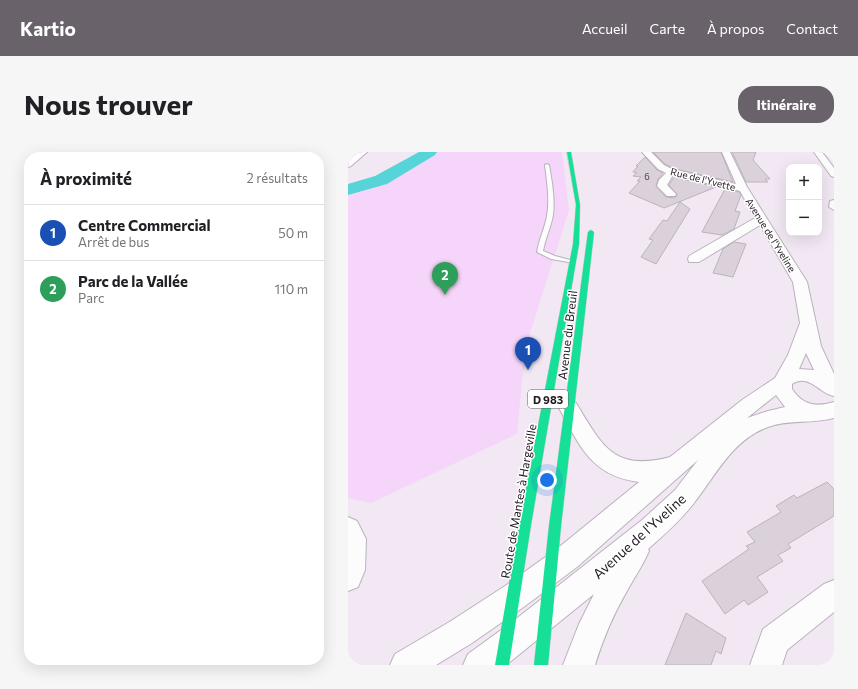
<!DOCTYPE html>
<html lang="fr">
<head>
<meta charset="utf-8">
<style>
	:root { --surface:#fff; --page:#f6f6f6; --text:#202124; --muted:#757577; --line:#e0e0e0; --accent:#6a626b }
	body { margin:0; font-family:Commissioner,sans-serif; background:var(--page); color:var(--text) }
	.controls { position:absolute; right:12px; top:12px; display:grid; overflow:hidden; border-radius:8px; box-shadow:0 4px 16px #0002 }
	.controls button { width:36px; height:36px; display:grid; place-items:center; padding:0; border:0; border-bottom:1px solid var(--line); background:var(--surface); color:var(--text); font:20px sans-serif }
	.you { position:absolute; left:199px; top:328px; width:14px; height:14px; margin:-10px; border:3px solid #fff; border-radius:50%; background:#1a73e8; box-shadow:0 0 0 6px #1a73e833 }
	.badge { display:grid; place-items:center; width:26px; height:26px; border-radius:50%; background:var(--accent); color:#fff; font-size:13px; font-weight:700 }
	.pin { position:absolute; translate:-50% -33px; filter:drop-shadow(0 1px 2px #0008) }
	.pin::after { content:''; position:absolute; top:21px; width:14px; height:12px; background:inherit; clip-path:polygon(0 0,100% 0,50% 100%) }
	.list { margin:0; padding:0; list-style:none }
	h2 { display:flex; justify-content:space-between; align-items:center; height:52px; margin:0; padding:0 16px; font-size:17px }
	h2 small { font-size:13px; font-weight:400; color:var(--muted) }
	.list li { display:grid; grid-template-columns:26px 1fr auto; gap:12px; align-items:center; box-sizing:border-box; height:56px; padding:0 16px; border-top:1px solid var(--line) }
	.list b { display:block; font-size:15px; white-space:nowrap }
	.list p { margin:0; font-size:13px; white-space:nowrap; color:var(--muted) }
	.list em { font-size:13px; font-style:normal; color:var(--muted) }
	.map { position:relative; flex:none; width:486px; height:513px; overflow:hidden; border-radius:16px }
	header { display:flex; align-items:center; gap:24px; box-sizing:border-box; height:56px; padding:0 20px; background:var(--accent); color:#fff }
	header strong { font-size:19px }
	nav { display:flex; gap:22px; margin-inline-start:auto; font-size:14px }
	.intro { display:flex; align-items:center; justify-content:space-between; box-sizing:border-box; height:96px; padding:0 24px }
	h1 { margin:0; font-size:28px }
	.button { padding:10px 18px; border-radius:16px; background:var(--accent); color:#fff; font-size:14px; font-weight:700 }
	main { display:flex; gap:24px; padding:0 24px }
	aside { flex:1; background:var(--surface); border-radius:16px; box-shadow:0 4px 16px #0002 }
	.map>svg:first-child { display:block }
</style>
</head>
<body>
<header>
<strong>Kartio</strong>
<nav><a>Accueil</a><a>Carte</a><a>À propos</a><a>Contact</a></nav>
</header>
<div class="intro"><h1>Nous trouver</h1><a class="button">Itinéraire</a></div>
<main>
<aside>
<h2>À proximité<small>2 résultats</small></h2>
<ul class="list">
<li><span class="badge" style="background:#1a4fb4">1</span><div><b>Centre Commercial</b><p>Arrêt de bus</p></div><em>50 m</em></li>
<li><span class="badge" style="background:#2e9e5b">2</span><div><b>Parc de la Vallée</b><p>Parc</p></div><em>110 m</em></li>
</ul>
</aside>
<div class="map">
<svg width="486" height="513" viewBox="0 0 486 513">
	<rect width="100%" height="100%" fill="#f2e8f4"/>
	<polygon fill="#f5d5fa" points="76,0 214,0 221,58 182,181 174,229 169,282 23,351 0,346 0,44 6,38 39,28 74,5"/>
	<g fill="none" stroke-linecap="round" stroke-linejoin="round">
		<polygon fill="#57d4d7" fill-rule="evenodd" points="71,0 89,0 87,3 39,32 0,43 0,32 27,24"/>
	</g>
	<g fill="#dad1db" stroke="#bbb3bc">
		<polygon points="305,0 373,0 385,30 327,17 317,12"/>
		<polygon points="384,0 408,0 405,8 422,27 417,27 420,30 398,30"/>
		<polygon points="297,5 309,18 315,21 310,27 308,34 318,45 327,46 329,43 321,33 326,25 368,35 316,56 281,41 292,29 289,29 293,25 285,24 289,21 285,20 290,14 288,14"/>
		<polygon points="377,37 391,40 393,43 387,59 392,60 386,77 374,83 354,80"/>
		<polygon points="332,50 342,57 308,112 293,105 305,88 301,87 315,68 319,69"/>
		<polygon points="386,90 398,92 385,125 365,121 375,97"/>
		<polygon points="479,330 486,337 486,364 440,392 443,396 430,403 435,409 409,425 420,440 400,453 396,448 377,462 354,429 401,397 398,394 407,390 399,380 433,360 428,354 446,343 449,346"/>
		<polygon points="338,461 378,486 373,502 368,499 363,513 317,513"/>
	</g>
	<g fill="none" stroke-linecap="round" stroke-linejoin="round">
		<defs>
			<path id="lane" d="M199 12 201 13C204 30 207 46 205 63 203 75 197 87 195 99L207 104 226 109V111L203 107 189 100C191 87 197 76 199 64 202 47 199 30 197 13Z"/>
			<g id="street">
				<polygon points="10,0 19,0 3,14 0,15 0,8"/>
				<path d="M294 0H303L316 13 326 18 388 32 374 0H382L399 35 459 130 473 194 486 222V244C472 242 461 221 444 232V237C455 254 469 255 486 250V266C465 272 441 267 420 275 384 288 368 323 346 351 333 368 316 383 300 397L301 399C295 413 286 426 279 439 265 463 255 487 247 513H215L231 472 246 442 158 513H115L120 502 168 467 294 368 327 338 350 308 229 415 177 454 124 491 88 513H42L47 502 103 469 157 434 210 396 291 330C243 324 232 294 211 256L214 251 221 248 228 251C254 294 266 320 322 305L394 248 427 226 440 203 452 171 445 130 412 73 351 110H341L340 107 341 104 407 66 392 39 325 23 319 33 328 42 327 44H319L309 34 311 28 318 21 310 17ZM458 201 466 218 451 217ZM428 243 437 255 420 259 399 266Z"/>
				<polygon points="466,0 474,0 486,16 486,25 483,24"/>
				<polygon points="486,48 486,58 481,55 482,49"/>
				<polygon points="0,365 9,369 18,387 17,418 10,435 0,439"/>
				<polygon points="486,428 486,460 439,498 434,513 402,513 415,477 476,432"/>
			</g>
			<g id="fast">
				<polygon points="219,0 223,0 232,53 231,92 183,373 161,513 147,513 171,373 225,92 228,53"/>
				<polygon points="243,78 246,80 213,374 200,513 186,513 201,374 240,80"/>
			</g>
		</defs>
		<use href="#lane" stroke="#b9b2bb" stroke-width="2"/>
		<use href="#street" stroke="#b9b2bb" stroke-width="2"/>
		<use href="#fast" stroke="#cec9cf" stroke-width="1"/>
		<use href="#lane" fill="#fdfcfd" fill-rule="evenodd"/>
		<use href="#street" fill="#fdfcfd" fill-rule="evenodd"/>
		<use href="#fast" fill="#16e098" fill-rule="evenodd"/>
	</g>
	<g text-anchor="middle" dominant-baseline="central" stroke-width="3" stroke-linejoin="round" paint-order="stroke">
		<g font-size="9" fill="#504950">
			<text x="299" y="24">6</text>
		</g>
		<g font-size="10" fill="#211a21" stroke="#fff">
			<text transform="translate(355 27) rotate(14)">Rue de l'Yvette</text>
			<text transform="translate(423 83) rotate(58)">Avenue de l'Yveline</text>
		</g>
		<rect fill="#fff" stroke="#645f64" stroke-width="1" x="180" y="238" width="40" height="18" rx="3"/>
		<g font-size="11" font-weight="bold" fill="#211a21">
			<text x="200" y="247">D 983</text>
		</g>
		<g font-size="12" fill="#211a21" stroke="#fff">
			<text transform="translate(219 183) rotate(-83)">Avenue du Breuil</text>
			<text transform="translate(170 349) rotate(-80)">Route de Mantes à Hargeville</text>
		</g>
		<g font-size="14" fill="#211a21" stroke="#fff">
			<text transform="translate(291 384) rotate(-42)">Avenue de l'Yveline</text>
		</g>
	</g>
</svg>
<div class="controls">
<button>+</button>
<button>−</button>
</div>
<div class="you"></div>
<div class="pin badge" style="left:180px;top:218px;background:#1a4fb4">1</div>
<div class="pin badge" style="left:97px;top:143px;background:#2e9e5b">2</div>
</div>
</main>
</body>
</html>
